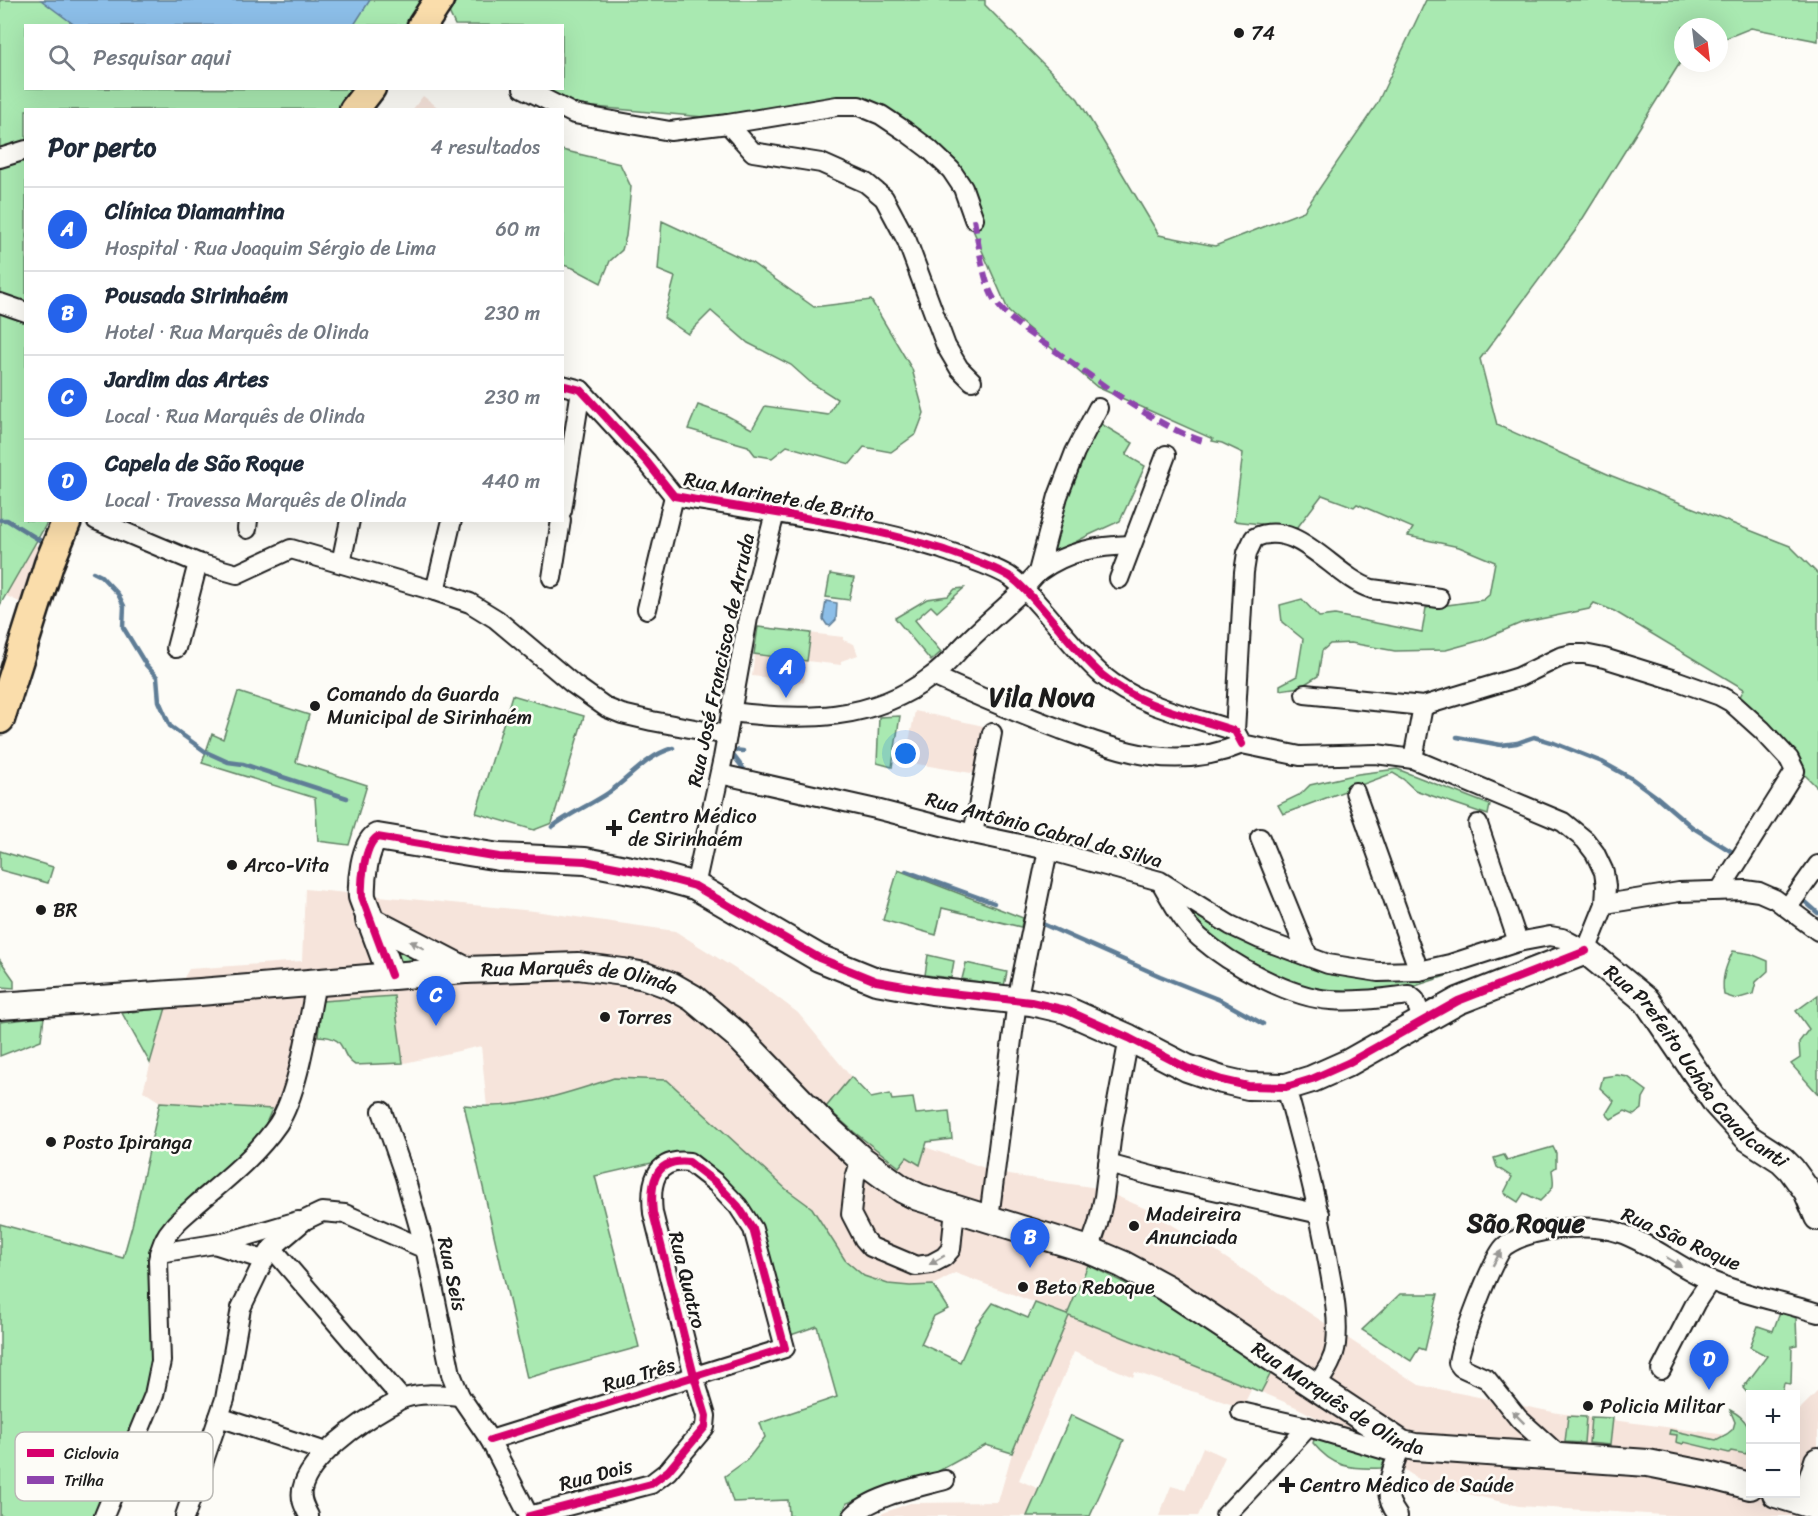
<!DOCTYPE html>
<html lang="pt">
<head>
<meta charset="utf-8">
<style>
	:root { --surface:#fff; --page:#f2f2f3; --text:#1f2937; --muted:#747a83; --line:#e0e1e3; --accent:#2563eb }
	body { margin:0; font-family:Sriracha,sans-serif; background:var(--page); color:var(--text) }
	.controls { position:absolute; right:18px; bottom:18px; display:grid; overflow:hidden; border-radius:0px; box-shadow:0 6px 24px #0002 }
	.controls button { width:54px; height:54px; display:grid; place-items:center; padding:0; border:0; border-bottom:2px solid var(--line); background:var(--surface); color:var(--text); font:30px sans-serif }
	.compass { position:absolute; left:1674px; top:18px; width:54px; height:54px; border-radius:50%; background:var(--surface); box-shadow:0 6px 24px #0002; rotate:152deg }
	.you { position:absolute; left:906px; top:754px; width:21px; height:21px; margin:-15px; border:4px solid #fff; border-radius:50%; background:#1a73e8; box-shadow:0 0 0 9px #1a73e833 }
	.badge { display:grid; place-items:center; width:39px; height:39px; border-radius:50%; background:var(--accent); color:#fff; font-size:20px; font-weight:700 }
	.pin { position:absolute; translate:-50% -50px; filter:drop-shadow(0 2px 3px #0008) }
	.pin::after { content:''; position:absolute; top:32px; width:21px; height:18px; background:inherit; clip-path:polygon(0 0,100% 0,50% 100%) }
	.list { margin:0; padding:0; list-style:none }
	h2 { display:flex; justify-content:space-between; align-items:center; height:78px; margin:0; padding:0 24px; font-size:26px }
	h2 small { font-size:20px; font-weight:400; color:var(--muted) }
	.list li { display:grid; grid-template-columns:39px 1fr auto; gap:18px; align-items:center; box-sizing:border-box; height:84px; padding:0 24px; border-top:2px solid var(--line) }
	.list b { display:block; font-size:22px; white-space:nowrap }
	.list p { margin:0; font-size:20px; white-space:nowrap; color:var(--muted) }
	.list em { font-size:20px; font-style:normal; color:var(--muted) }
	.icon { flex:none; width:33px; height:33px; fill:none; stroke:currentColor; stroke-width:2; stroke-linecap:round; stroke-linejoin:round }
	.map { position:relative; flex:none; width:1818px; height:1516px; overflow:hidden }
	.search { position:absolute; background:var(--surface); box-shadow:0 6px 24px #0002; left:24px; top:24px; width:540px; height:66px; display:flex; align-items:center; gap:15px; box-sizing:border-box; padding:0 21px; border-radius:0px; color:var(--muted); font-size:22px }
	.panel { position:absolute; background:var(--surface); box-shadow:0 6px 24px #0002; left:24px; top:108px; width:540px; height:414px; border-radius:0px }
	.map>svg:first-child { display:block }
</style>
</head>
<body>
<div class="map">
<svg width="1818" height="1516" viewBox="0 0 1818 1516">
	<rect width="100%" height="100%" fill="#fdfcf7"/>
	<filter id="ink" filterUnits="userSpaceOnUse"><feTurbulence type="fractalNoise" baseFrequency=".0167" numOctaves="2"/><feDisplacementMap in="SourceGraphic" scale="12" xChannelSelector="R" yChannelSelector="G"/><feConvolveMatrix kernelMatrix="1 2 1 2 8 2 1 2 1" color-interpolation-filters="sRGB"/></filter>
	<g filter="url(#ink)">
		<g fill="#f6e4db">
			<polygon points="423,96 440,109 413,109"/>
			<polygon points="0,538 44,547 24,604 0,593"/>
			<polygon points="758,627 843,637 843,640 854,644 858,655 841,661 841,665 807,661 804,682 752,676"/>
			<polygon points="915,711 988,727 977,774 905,762"/>
			<polygon points="305,889 534,911 675,931 764,987 798,1013 851,1077 826,1106 898,1167 907,1156 920,1164 925,1147 1002,1174 1098,1188 1144,1208 1209,1247 1419,1385 1558,1413 1750,1438 1750,1494 1796,1494 1796,1413 1818,1391 1818,1516 1679,1516 1519,1506 1426,1484 1354,1437 1296,1407 1252,1388 1242,1408 1135,1372 1133,1377 1074,1352 1019,1480 1039,1489 1027,1516 875,1516 910,1503 998,1502 1012,1453 1069,1315 955,1273 933,1285 910,1286 888,1284 864,1276 845,1260 812,1208 786,1189 667,1080 614,1078 545,1100 487,1108 481,1046 400,1064 355,1065 351,1063 340,1044 334,1038 318,1036 300,1105 272,1109 160,1102 143,1091 166,1008 189,969 302,961"/>
			<polygon points="1203,1447 1225,1457 1198,1516 1159,1516 1171,1486 1185,1490"/>
		</g>
		<g fill="#a9e9b1" stroke="#628266" stroke-width="1.5">
			<polygon points="0,0 422,0 405,25 26,26 26,88 361,89 347,109 26,110 26,520 48,521 0,605"/>
			<polygon points="457,0 985,0 985,5 1078,99 1159,235 1215,246 1304,211 1377,104 1426,0 1818,0 1818,41 1751,28 1719,41 1719,27 1683,27 1683,58 1575,231 1480,359 1497,425 1612,476 1790,546 1818,574 1818,788 1735,706 1744,689 1614,611 1594,603 1589,609 1521,623 1482,640 1446,650 1395,651 1351,643 1330,644 1322,651 1318,676 1300,687 1280,690 1280,685 1297,676 1303,639 1282,622 1280,605 1302,599 1319,617 1335,615 1422,632 1426,608 1483,600 1489,595 1495,562 1459,547 1408,536 1413,528 1357,504 1354,507 1322,495 1297,528 1234,521 1243,453 1222,443 1212,441 1213,439 1097,387 1009,312 948,173 880,112 725,119 573,105 537,89 562,88 562,26 455,25 449,12"/>
			<polygon points="562,150 620,164 631,187 626,236 622,250 610,261 601,283 573,268 563,265"/>
			<polygon points="662,221 752,263 814,307 871,300 912,369 924,413 916,434 891,452 864,447 850,464 787,446 772,458 755,455 748,446 688,429 698,405 724,414 752,429 765,406 828,415 837,399 810,382 791,365 748,343 711,311 688,334 664,318 675,277 658,270"/>
			<polygon points="1098,422 1133,443 1126,455 1145,466 1120,521 1087,536 1045,558 1073,464"/>
			<polygon points="830,574 854,578 849,600 826,597"/>
			<polygon points="964,588 937,612 931,606 915,620 941,652 931,661 895,618 927,599 948,596 955,589"/>
			<polygon points="758,627 811,633 807,661 754,654"/>
			<polygon points="238,692 309,715 296,762 367,785 349,845 318,841 315,798 202,763 212,734 223,739"/>
			<polygon points="512,695 584,716 552,823 534,830 476,813"/>
			<polygon points="900,716 892,767 877,763 879,717"/>
			<polygon points="1397,769 1490,805 1488,815 1415,790 1403,779 1393,773 1283,814 1278,805 1301,794 1310,785 1358,774"/>
			<polygon points="0,851 53,867 48,883 0,870"/>
			<polygon points="898,870 1023,918 1021,927 942,908 936,935 883,920"/>
			<polygon points="1180,900 1324,966 1460,967 1461,971 1406,989 1324,995 1247,965 1193,922"/>
			<polygon points="379,931 436,962 394,964"/>
			<path d="M1733 951 1751 954 1768 961V971L1756 982 1753 994 1736 999 1724 995C1721 978 1726 966 1733 951Z"/>
			<polygon points="928,955 954,961 951,978 925,975"/>
			<polygon points="0,960 14,980 14,988 0,987"/>
			<polygon points="966,963 1007,972 1004,986 962,979"/>
			<polygon points="1818,995 1818,1094 1791,1064 1800,1058 1799,1042 1809,1029 1796,1011"/>
			<path d="M394 996 403 1063 355 1065C337 1054 350 1037 318 1036L322 1001Z"/>
			<polygon points="166,1008 165,1011 150,1063 122,1013"/>
			<polygon points="44,1017 41,1040 0,1056 0,1022"/>
			<polygon points="1617,1075 1628,1077 1647,1091 1643,1098 1642,1109 1634,1115 1625,1111 1611,1119 1606,1114 1614,1101 1600,1088 1603,1077"/>
			<polygon points="851,1077 871,1098 890,1094 892,1100 913,1098 916,1114 949,1111 952,1139 927,1142 920,1165 907,1157 899,1167 854,1132 826,1107"/>
			<path d="M614 1078 667 1080 786 1189 812 1208 845 1260 864 1276 888 1284 910 1286 933 1285 948 1309 934 1316 921 1344 960 1362 976 1326 993 1303 1028 1318 1035 1303 1067 1315 1088 1265 1161 1301 1272 1371 1261 1392 1069 1316 1012 1453 986 1445 937 1472 847 1503 841 1516H789L788 1500 733 1502 725 1476 747 1460 765 1437 760 1423 837 1397 817 1326 788 1336 759 1229 682 1156 595 1176 639 1347 527 1378 464 1105C518 1111 564 1094 614 1078Z"/>
			<polygon points="160,1102 272,1109 262,1133 156,1233 148,1264 153,1327 150,1384 96,1516 0,1516 0,1224 123,1258 132,1226"/>
			<path d="M1553 1147 1556 1153V1167L1552 1170C1555 1190 1554 1187 1540 1201L1524 1193 1518 1202 1504 1193 1512 1177 1497 1167 1494 1158 1504 1155 1507 1160Z"/>
			<polygon points="1400,1294 1438,1294 1425,1350 1419,1348 1411,1361 1362,1330"/>
			<polygon points="1780,1312 1796,1318 1797,1345 1792,1346 1791,1384 1784,1383 1782,1394 1750,1394 1750,1396 1743,1388 1767,1356 1750,1347 1758,1326 1773,1331"/>
			<path d="M1730 1410C1748 1419 1751 1429 1750 1448L1748 1449 1746 1454 1731 1451 1729 1453 1684 1442 1683 1444 1676 1442 1677 1435 1669 1434 1670 1430 1716 1440 1727 1434 1733 1429 1735 1422Z"/>
			<polygon points="1071,1415 1124,1440 1090,1516 1027,1516"/>
			<polygon points="1568,1416 1586,1417 1584,1443 1565,1442"/>
			<polygon points="1591,1417 1613,1418 1610,1445 1589,1443"/>
			<path d="M1315 1436 1387 1455 1381 1468C1351 1469 1333 1468 1313 1443Z"/>
		</g>
		<g fill="#8cbee8" stroke="#5f7d96" stroke-width="1.5">
			<polygon points="41,0 370,0 354,25 76,26"/>
			<polygon points="826,601 837,603 836,620 830,626 827,625 823,619"/>
		</g>
		<g fill="none" stroke-linecap="round" stroke-linejoin="round">
			<g stroke="#5f7d96" stroke-width="4.5">
				<polyline points="0,520 7,520 41,541"/>
				<polyline points="93,572 101,576 118,594 124,606 123,627 146,665 157,677 159,701 170,726 206,752 228,762 243,764 347,798"/>
				<polyline points="1457,737 1501,745 1517,743 1534,737 1554,743 1602,762 1631,778 1657,797 1692,827 1737,855"/>
				<polyline points="743,751 733,750 733,755 746,772"/>
				<path d="M552 827C569 814 590 805 608 793 631 777 646 756 673 748"/>
				<polyline points="906,871 994,903"/>
				<polyline points="1801,898 1818,913"/>
				<polyline points="1036,921 1160,976 1220,1000 1263,1024"/>
			</g>
			<defs>
				<g id="street">
					<polyline points="523,88 574,114 670,131 728,124 837,106 859,106 881,115 905,131 929,149 951,170 963,188 974,219"/>
					<polyline points="728,124 753,152 821,163 866,183 884,198 907,241 946,346 959,368 972,381"/>
					<polyline points="0,158 26,150"/>
					<polyline points="0,303 26,312"/>
					<path d="M562 385 581 390 647 462 674 496C763 512 854 522 941 549 963 557 989 564 1009 576 1020 583 1029 594 1038 604 1059 627 1079 655 1102 675 1140 707 1190 716 1235 731L1242 744"/>
					<polyline points="562,510 581,390"/>
					<polyline points="96,520 198,563 237,574 291,549 435,591 470,603 496,619 573,684 607,708 622,714 652,721 727,735"/>
					<polyline points="247,529 248,520"/>
					<polyline points="341,563 350,520"/>
					<polyline points="1038,572 1058,496 1075,452 1098,408"/>
					<polyline points="552,578 561,520"/>
					<polyline points="1119,579 1166,455"/>
					<polyline points="435,591 452,520"/>
					<polyline points="647,609 674,496"/>
					<polyline points="176,648 198,563"/>
					<path d="M933 676C975 695 1017 713 1060 729 1123 752 1176 772 1242 744"/>
					<polyline points="1305,694 1423,706 1519,677 1560,657 1572,654 1584,654 1604,658 1678,681 1720,696 1731,702 1762,730 1789,759 1795,771 1720,890"/>
					<path d="M731 712C802 721 872 722 932 676 944 668 954 655 965 644 982 627 1001 611 1019 594 1026 587 1032 577 1040 571 1068 551 1097 546 1131 545"/>
					<path d="M1235 731 1244 572 1247 553 1254 538C1298 517 1333 577 1372 589L1439 598"/>
					<polyline points="1413,759 1423,706"/>
					<polyline points="720,774 876,809 973,834 1048,850 1160,881 1230,925 1260,939 1328,964 1378,972 1419,971 1450,964 1518,942 1550,936 1562,938 1586,951 1605,904 1606,886 1604,872 1595,853 1585,840 1563,822 1413,759 1376,754 1300,756 1242,744"/>
					<polyline points="1355,792 1419,971"/>
					<polyline points="1478,824 1518,942"/>
					<polyline points="973,834 992,733"/>
					<polyline points="1260,838 1308,956"/>
					<polyline points="695,886 723,758 748,618 775,513"/>
					<path d="M1163 886C1174 905 1184 924 1200 938 1230 964 1291 998 1331 1000 1357 1002 1383 998 1409 995L1415 1000 1423 1021"/>
					<polyline points="1605,904 1679,892 1745,890 1759,892 1775,899 1818,931"/>
					<polyline points="1788,907 1818,865"/>
					<path d="M1286 1087C1302 1145 1318 1203 1328 1262 1333 1289 1339 1317 1336 1344 1334 1360 1325 1374 1316 1385"/>
					<polyline points="382,1111 405,1177 426,1252 451,1374 460,1396 490,1440 529,1516"/>
					<polyline points="861,1159 855,1178 851,1214 864,1239 871,1247 916,1266 931,1264 944,1257 951,1249 955,1209"/>
					<polyline points="1108,1164 1156,1177 1320,1214"/>
					<polyline points="989,1218 1017,1001 1048,850"/>
					<polyline points="217,1245 264,1260"/>
					<polyline points="272,1248 402,1399"/>
					<polyline points="1089,1250 1098,1224 1104,1197 1113,1124 1129,1038"/>
					<polyline points="159,1253 227,1242 298,1221"/>
					<polyline points="1661,1370 1696,1302 1710,1281"/>
					<path d="M1241 1412 1308 1427 1398 1454C1389 1479 1381 1493 1398 1516"/>
					<polyline points="219,1417 326,1452"/>
					<path d="M490 1440 785 1348 753 1229 738 1206 716 1183 689 1162C653 1158 650 1185 653 1213L694 1376 706 1416 705 1427 668 1471 651 1484 529 1516"/>
					<path d="M1561 1457 1519 1419 1487 1379 1461 1367 1458 1363C1459 1347 1493 1255 1505 1246 1532 1227 1590 1223 1620 1233 1652 1244 1678 1267 1709 1280 1743 1295 1782 1302 1818 1313"/>
					<path d="M104 1516 154 1395 161 1361 158 1260C160 1247 164 1237 173 1227 179 1219 189 1212 196 1205 225 1180 256 1156 278 1124 299 1092 308 1022 316 983"/>
					<polyline points="185,1516 225,1399 241,1308 264,1260 272,1248 305,1220 322,1212 345,1214 425,1249"/>
					<path d="M309 1516C305 1508 300 1500 302 1490 309 1457 361 1422 389 1406 394 1404 400 1399 405 1398 422 1392 443 1395 460 1396"/>
					<path d="M853 1516C871 1496 919 1487 945 1480"/>
					<polyline points="1225,1516 1308,1427"/>
				</g>
				<g id="secondary">
					<polyline points="369,920 465,970"/>
					<path id="s1" d="M391 975 362 897C361 882 364 846 377 837L499 857 585 861 651 874 695 886 819 958 876 981 932 991 1031 1002 1066 1010 1129 1038 1187 1068 1222 1080 1248 1086 1286 1087 1312 1079 1348 1063 1458 1001 1586 951 1647 1001 1717 1104 1748 1138 1782 1160 1791 1169 1807 1191 1818 1217"/>
					<path id="s2" d="M0 1006 200 992 465 970 578 966 623 972 645 976 672 986 693 998 737 1035 825 1126 861 1159 902 1189 918 1197 1089 1250 1122 1264 1168 1289 1402 1444 1415 1447 1648 1463 1708 1475 1750 1486"/>
					<polyline points="1776,1494 1818,1507"/>
					<polyline points="1805,1502 1818,1461"/>
				</g>
				<g id="primary">
					<polyline points="422,26 439,0"/>
					<polyline points="354,110 371,88"/>
					<polyline points="0,719 49,564 67,520"/>
				</g>
			</defs>
			<use href="#street" stroke="#1c1c1c" stroke-width="22"/>
			<use href="#secondary" stroke="#1c1c1c" stroke-width="30"/>
			<use href="#primary" stroke="#1c1c1c" stroke-width="33"/>
			<use href="#street" stroke="#fdfcf7" stroke-width="18"/>
			<use href="#secondary" stroke="#fdfcf7" stroke-width="26"/>
			<use href="#primary" stroke="#faddab" stroke-width="28"/>
			<path stroke="#8e44ad" stroke-width="6" stroke-dasharray="12 6" stroke-linecap="butt" d="M974 219C978 240 983 282 994 299 1009 323 1039 339 1061 355 1101 383 1157 427 1203 441"/>
			<defs>
				<g id="cycleway">
					<path d="M562 385 581 390 647 462 674 496C763 512 854 522 941 549 963 557 989 564 1009 576 1020 583 1029 594 1038 604 1059 627 1079 655 1102 675 1140 707 1190 716 1235 731L1242 744"/>
					<path d="M391 975 362 897C361 882 364 846 377 837L499 857 585 861 651 874 695 886 819 958 876 981 932 991 1031 1002 1066 1010 1129 1038 1187 1068 1222 1080 1248 1086 1286 1087 1312 1079 1348 1063 1458 1001 1586 951"/>
					<path d="M490 1440 785 1348 753 1229 738 1206 716 1183 689 1162C653 1158 650 1185 653 1213L694 1376 706 1416 705 1427 668 1471 651 1484 529 1516"/>
				</g>
			</defs>
			<use href="#cycleway" stroke="#fdfcf7" stroke-width="11"/>
			<use href="#cycleway" stroke="#d6006c" stroke-width="8"/>
		</g>
		<defs><path id="oneway-solid" d="M-6-.8H1V-3.2L6.5 0L1 3.2V.8H-6Z" transform="scale(1.5)"/></defs>
		<g fill="#989794">
			<use href="#oneway-solid" transform="translate(417 945) rotate(-152)"/>
			<use href="#oneway-solid" transform="translate(1497 1258) rotate(-61)"/>
			<use href="#oneway-solid" transform="translate(937 1260) rotate(150)"/>
			<use href="#oneway-solid" transform="translate(1674 1262) rotate(31)"/>
			<use href="#oneway-solid" transform="translate(1518 1417) rotate(-135)"/>
		</g>
	</g>
	<g fill="#1c1c1c" stroke="#fdfcf7" stroke-width="2">
		<circle cx="1239" cy="33" r="6"/>
		<circle cx="315" cy="706" r="6"/>
		<path d="M611 819h6v6h6v6h-6v6h-6v-6h-6v-6h6z"/>
		<circle cx="232" cy="865" r="6"/>
		<circle cx="41" cy="910" r="6"/>
		<circle cx="605" cy="1017" r="6"/>
		<circle cx="51" cy="1142" r="6"/>
		<circle cx="1134" cy="1226" r="6"/>
		<circle cx="1023" cy="1287" r="6"/>
		<circle cx="1588" cy="1406" r="6"/>
		<path d="M1284 1476h6v6h6v6h-6v6h-6v-6h-6v-6h6z"/>
	</g>
	<g text-anchor="middle" dominant-baseline="central" stroke-width="5" stroke-linejoin="round" paint-order="stroke">
		<g font-size="20" fill="#1c1c1c" stroke="#fdfcf7" text-anchor="start">
			<text x="1251" y="33">74</text>
			<text x="327" y="694">Comando da Guarda<tspan x="327" dy="23">Municipal de Sirinhaém</tspan></text>
			<text x="628" y="816">Centro Médico<tspan x="628" dy="23">de Sirinhaém</tspan></text>
			<text x="244" y="865">Arco-Vita</text>
			<text x="53" y="910">BR</text>
			<text x="617" y="1017">Torres</text>
			<text x="63" y="1142">Posto Ipiranga</text>
			<text x="1146" y="1214">Madeireira<tspan x="1146" dy="23">Anunciada</tspan></text>
			<text x="1035" y="1287">Beto Reboque</text>
			<text x="1600" y="1406">Policia Militar</text>
			<text x="1300" y="1485">Centro Médico de Saúde</text>
		</g>
		<g font-size="20" fill="#1c1c1c" stroke="#fdfcf7">
			<text transform="translate(779 497) rotate(11)">Rua Marinete de Brito</text>
			<text transform="translate(721 660) rotate(-78)">Rua José Francisco de Arruda</text>
			<text transform="translate(1044 830) rotate(15)">Rua Antônio Cabral da Silva</text>
			<text stroke="none"><textPath href="#s2" startOffset="582">Rua Marquês de Olinda</textPath></text>
			<text stroke="none"><textPath href="#s1" startOffset="1594">Rua Prefeito Uchôa Cavalcanti</textPath></text>
			<text transform="translate(1681 1239) rotate(24)">Rua São Roque</text>
			<text transform="translate(452 1274) rotate(78)">Rua Seis</text>
			<text transform="translate(687 1280) rotate(76)">Rua Quatro</text>
			<text transform="translate(639 1375) rotate(-17)">Rua Três</text>
			<text stroke="none"><textPath href="#s2" startOffset="1472">Rua Marquês de Olinda</textPath></text>
			<text transform="translate(596 1475) rotate(-15)">Rua Dois</text>
		</g>
		<g font-size="26" font-weight="bold" fill="#1c1c1c" stroke="#fdfcf7">
			<text x="1042" y="697">Vila Nova</text>
			<text x="1526" y="1223">São Roque</text>
		</g>
	</g>
	<rect x="15" y="1432" width="198" height="69" rx="9" fill="#fdfcf7" stroke="#bab9b5" stroke-width="1.5"/>
	<rect x="27" y="1449" width="27" height="8" fill="#d6006c"/>
	<rect x="27" y="1476" width="27" height="8" fill="#8e44ad"/>
	<g font-size="16" fill="#1c1c1c">
		<text x="64" y="1459">Ciclovia</text>
		<text x="64" y="1486">Trilha</text>
	</g>
</svg>
<div class="controls">
<button>+</button>
<button>−</button>
</div>
<svg class="compass" viewBox="-18 -18 36 36"><path d="M0-13l5 13h-10z" fill="#e53935"/><path d="M0 13l5-13h-10z" fill="#747a83"/></svg>
<div class="you"></div>
<div class="pin badge" style="left:786px;top:698px">A</div>
<div class="pin badge" style="left:1030px;top:1268px">B</div>
<div class="pin badge" style="left:436px;top:1026px">C</div>
<div class="pin badge" style="left:1709px;top:1390px">D</div>
<div class="search"><svg class="icon" aria-label="search" viewBox="0 0 24 24"><circle cx="10" cy="10" r="6"/><path d="M15 15l6 6"/></svg>Pesquisar aqui</div>
<section class="panel">
<h2>Por perto<small>4 resultados</small></h2>
<ul class="list">
<li><span class="badge">A</span><div><b>Clínica Diamantina</b><p>Hospital · Rua Joaquim Sérgio de Lima</p></div><em>60 m</em></li>
<li><span class="badge">B</span><div><b>Pousada Sirinhaém</b><p>Hotel · Rua Marquês de Olinda</p></div><em>230 m</em></li>
<li><span class="badge">C</span><div><b>Jardim das Artes</b><p>Local · Rua Marquês de Olinda</p></div><em>230 m</em></li>
<li><span class="badge">D</span><div><b>Capela de São Roque</b><p>Local · Travessa Marquês de Olinda</p></div><em>440 m</em></li>
</ul>
</section>
</div>
</body>
</html>
